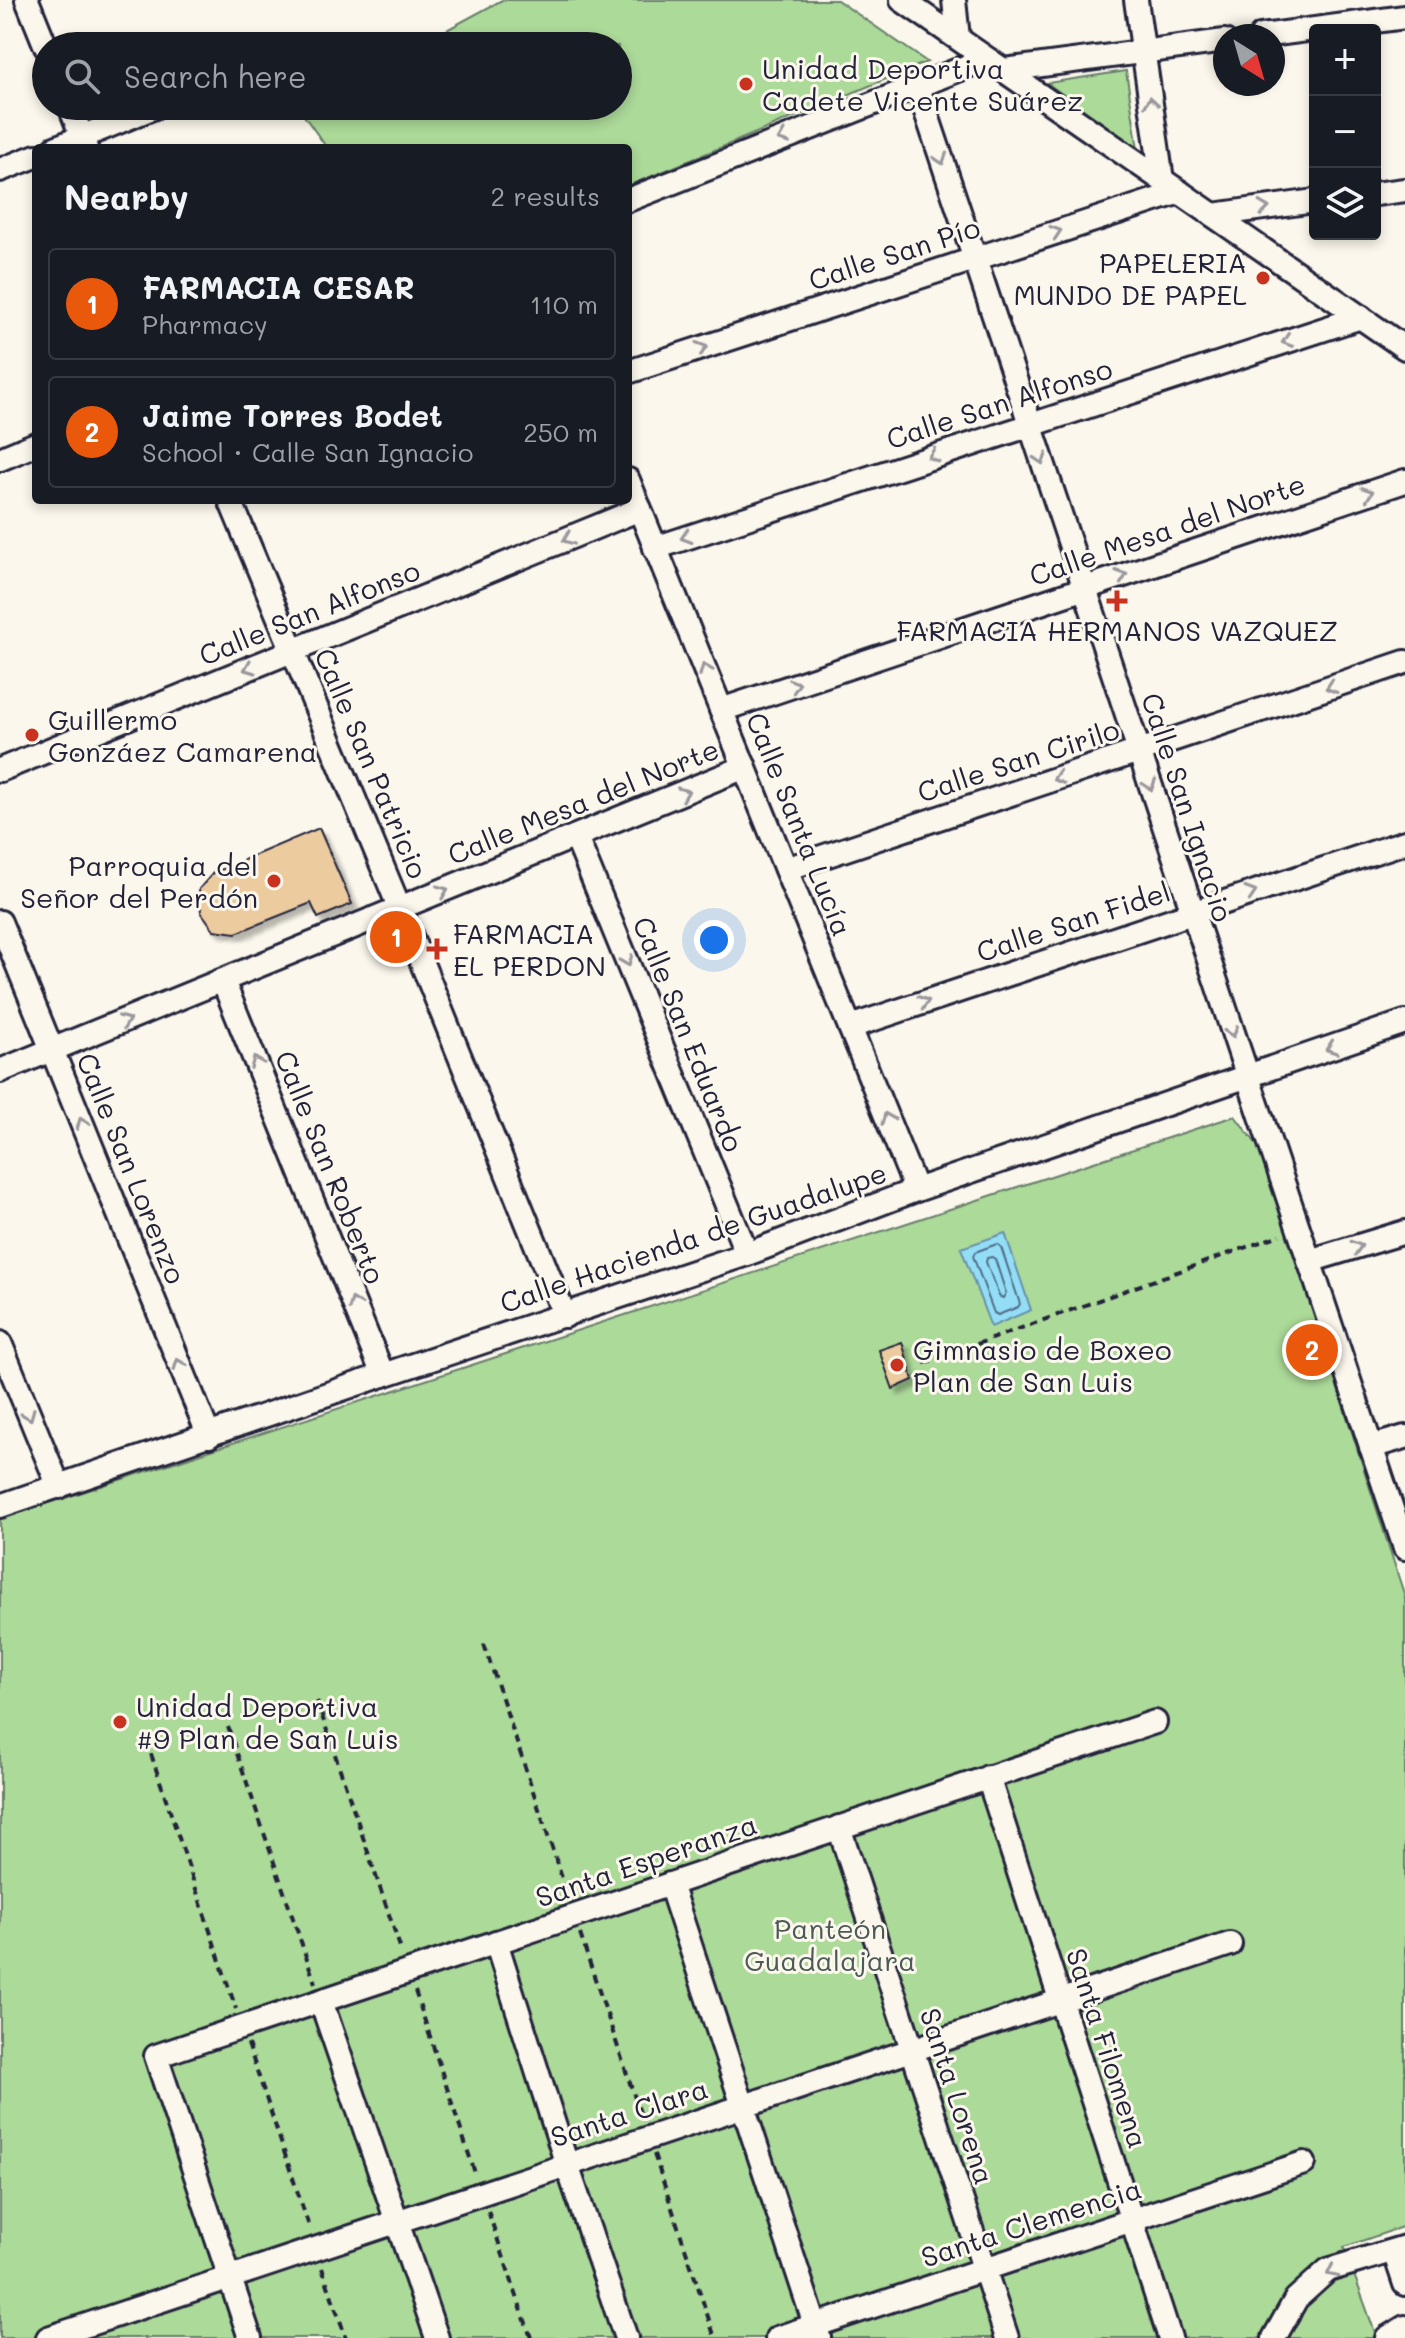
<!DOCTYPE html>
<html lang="en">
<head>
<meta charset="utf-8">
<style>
	:root { --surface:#171b24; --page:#242831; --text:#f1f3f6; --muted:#9ea1a6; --line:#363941; --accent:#ea580c }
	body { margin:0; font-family:Mali,sans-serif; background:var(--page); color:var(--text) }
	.controls { position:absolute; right:24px; top:24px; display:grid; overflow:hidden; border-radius:8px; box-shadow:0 4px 12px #0003 }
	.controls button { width:72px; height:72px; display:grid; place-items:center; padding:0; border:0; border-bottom:2px solid var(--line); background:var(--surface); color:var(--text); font:40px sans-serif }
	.compass { position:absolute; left:1213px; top:24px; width:72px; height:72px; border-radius:50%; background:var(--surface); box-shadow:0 4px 12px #0003; rotate:143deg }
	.you { position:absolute; left:714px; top:940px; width:28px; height:28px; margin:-20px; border:6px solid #fff; border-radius:50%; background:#1a73e8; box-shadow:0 0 0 12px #1a73e833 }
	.badge { display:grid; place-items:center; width:52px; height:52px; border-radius:50%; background:var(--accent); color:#fff; font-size:26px; font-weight:700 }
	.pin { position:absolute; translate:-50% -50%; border:4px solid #fff; box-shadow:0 2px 8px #0006 }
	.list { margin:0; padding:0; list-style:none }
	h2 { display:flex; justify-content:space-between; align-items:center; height:104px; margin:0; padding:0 32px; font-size:34px }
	h2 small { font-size:26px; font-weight:400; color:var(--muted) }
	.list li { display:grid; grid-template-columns:52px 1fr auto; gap:24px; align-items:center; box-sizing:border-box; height:112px; margin:0 16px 16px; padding:0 16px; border:2px solid var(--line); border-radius:8px }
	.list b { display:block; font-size:30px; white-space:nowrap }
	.list p { margin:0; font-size:26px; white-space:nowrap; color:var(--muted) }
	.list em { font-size:26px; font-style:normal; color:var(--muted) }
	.icon { flex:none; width:44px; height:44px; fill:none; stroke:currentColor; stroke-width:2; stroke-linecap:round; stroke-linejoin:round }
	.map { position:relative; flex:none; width:1405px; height:2338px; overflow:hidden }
	.search { position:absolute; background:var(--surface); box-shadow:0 4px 12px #0003; left:32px; top:32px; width:600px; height:88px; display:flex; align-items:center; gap:20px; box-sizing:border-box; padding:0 28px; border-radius:44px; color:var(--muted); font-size:30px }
	.panel { position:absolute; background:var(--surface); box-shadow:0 4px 12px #0003; left:32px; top:144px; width:600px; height:360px; border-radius:8px }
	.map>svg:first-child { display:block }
</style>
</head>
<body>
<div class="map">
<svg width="1405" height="2338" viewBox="0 0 1405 2338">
	<defs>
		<filter id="shadow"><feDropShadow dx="6" dy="6" stdDeviation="2" flood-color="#0004"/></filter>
	</defs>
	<rect width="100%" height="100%" fill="#fbf7ec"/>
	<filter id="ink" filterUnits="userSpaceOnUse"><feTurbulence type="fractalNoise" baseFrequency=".0125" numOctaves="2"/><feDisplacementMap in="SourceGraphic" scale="16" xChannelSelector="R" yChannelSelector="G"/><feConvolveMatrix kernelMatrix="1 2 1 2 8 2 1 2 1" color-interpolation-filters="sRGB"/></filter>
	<g filter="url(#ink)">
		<g fill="#acda99" stroke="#677e6a" stroke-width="2">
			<polygon points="502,0 837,0 927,62 628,186 628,148 327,148 300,110 308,106 618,106 618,46 417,46"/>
			<polygon points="1126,71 1138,149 1047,83"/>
			<polygon points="1235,1116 1261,1150 1405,1597 1405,2226 1344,2247 1377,2338 0,2338 0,1519"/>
		</g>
		<polygon fill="#94ddf6" stroke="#6692ab" stroke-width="2" points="1005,1233 1031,1310 991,1327 961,1248"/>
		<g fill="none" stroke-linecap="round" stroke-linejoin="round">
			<g stroke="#506d86" stroke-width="2">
				<polygon points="997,1244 1001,1247 1020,1304 1018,1307 998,1315 994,1313 973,1256 975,1252"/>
				<polygon points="992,1257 995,1259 1006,1293 1003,1298 999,1296 986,1262 987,1258"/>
			</g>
		</g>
		<g fill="#eccc9e" stroke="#22223b" stroke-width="2" filter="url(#shadow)">
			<polygon points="319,828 352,904 318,918 311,903 236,933 214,930 201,912 199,889 213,873"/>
			<polygon points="902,1342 913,1380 893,1389 879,1350"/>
		</g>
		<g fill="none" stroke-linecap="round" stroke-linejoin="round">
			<defs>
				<g id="minor">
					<polyline points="27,0 46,47"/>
					<polyline points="902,0 1405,348"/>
					<polyline points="954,0 958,38"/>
					<polyline points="1136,0 1162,180"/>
					<polyline points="1261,36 1405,17"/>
					<polyline points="1004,70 1225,41"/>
					<polyline points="917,85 1405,1548"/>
					<polyline points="70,106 86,148"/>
					<polyline points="55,148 157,106"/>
					<polyline points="0,170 36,156"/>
					<polyline points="1375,194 1405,190"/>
					<polyline points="628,200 986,59"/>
					<polyline points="1213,215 1315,201"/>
					<polyline points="628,372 1180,192"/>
					<polyline points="0,459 36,444"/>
					<polyline points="628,480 916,1190"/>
					<polyline points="230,500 400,909 565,1316"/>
					<polyline points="655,548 1361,317"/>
					<polyline points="721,710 1405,481"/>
					<polyline points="0,770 640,509"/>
					<polyline points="576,837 747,1254"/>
					<polyline points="786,869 1405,662"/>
					<polyline points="0,922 209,1436"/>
					<polyline points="223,981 383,1375"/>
					<polyline points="850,1027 1405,842"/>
					<polyline points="0,1071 745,767"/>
					<polyline points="1309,1261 1405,1232"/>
					<polyline points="0,1343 59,1487"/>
					<polyline points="1371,1447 1405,1437"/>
					<polyline points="0,1506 383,1375 747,1254 916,1190 1405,1022"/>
					<polyline points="988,1777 1170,2338"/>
					<polyline points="839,1827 1007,2338"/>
					<polyline points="670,1884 819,2337"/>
					<polyline points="496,1942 567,2165 626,2338"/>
					<polyline points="321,2001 437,2338"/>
					<polyline points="1394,2251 1405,2284"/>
					<polyline points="48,2338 1230,1944"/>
					<polyline points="250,2338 156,2056 1155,1722"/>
					<polyline points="777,2338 1304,2163"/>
					<polyline points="1274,2338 1296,2299 1328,2270 1405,2247"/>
					<polyline points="1387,2338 1405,2327"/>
				</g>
			</defs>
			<use href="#minor" stroke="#22223b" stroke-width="28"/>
			<g stroke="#22223b" stroke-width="4" stroke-dasharray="8 6" stroke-linecap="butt">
				<polyline points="924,1363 1280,1235"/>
				<polyline points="484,1644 569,1899"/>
				<polyline points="317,1701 402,1953"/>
				<polyline points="228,1727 315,1983"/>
				<polyline points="151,1754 236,2009"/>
				<polyline points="580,1934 642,2119"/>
				<polyline points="415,1991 476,2176"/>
				<polyline points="248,2044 310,2229"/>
				<polyline points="654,2154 715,2338"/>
				<polyline points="488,2211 531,2338"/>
				<polyline points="322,2268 346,2338"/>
			</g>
			<use href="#minor" stroke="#fbf7ec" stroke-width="22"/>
		</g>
		<defs><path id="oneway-chevron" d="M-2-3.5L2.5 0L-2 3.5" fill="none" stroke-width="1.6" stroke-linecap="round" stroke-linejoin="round" transform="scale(2)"/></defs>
		<g stroke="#99979c">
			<use href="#oneway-chevron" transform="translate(1151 102) rotate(-98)"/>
			<use href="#oneway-chevron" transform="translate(783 138) rotate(158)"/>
			<use href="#oneway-chevron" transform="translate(941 159) rotate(72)"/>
			<use href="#oneway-chevron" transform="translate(1264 208) rotate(-7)"/>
			<use href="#oneway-chevron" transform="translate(1056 232) rotate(-18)"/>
			<use href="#oneway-chevron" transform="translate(1287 341) rotate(162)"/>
			<use href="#oneway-chevron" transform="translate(702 348) rotate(-18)"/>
			<use href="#oneway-chevron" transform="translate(933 456) rotate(162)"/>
			<use href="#oneway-chevron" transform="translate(1041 459) rotate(72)"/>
			<use href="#oneway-chevron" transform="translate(1368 493) rotate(-19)"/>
			<use href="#oneway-chevron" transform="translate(686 537) rotate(162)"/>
			<use href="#oneway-chevron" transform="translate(568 539) rotate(158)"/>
			<use href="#oneway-chevron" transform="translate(1122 576) rotate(-19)"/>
			<use href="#oneway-chevron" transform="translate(249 668) rotate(158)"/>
			<use href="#oneway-chevron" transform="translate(705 669) rotate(-112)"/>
			<use href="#oneway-chevron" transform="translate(795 685) rotate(-18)"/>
			<use href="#oneway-chevron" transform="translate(1331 687) rotate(162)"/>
			<use href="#oneway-chevron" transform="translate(1058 778) rotate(162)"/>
			<use href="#oneway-chevron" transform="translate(1150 785) rotate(72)"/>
			<use href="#oneway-chevron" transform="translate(684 793) rotate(-22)"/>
			<use href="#oneway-chevron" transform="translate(443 891) rotate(-22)"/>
			<use href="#oneway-chevron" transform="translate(1251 893) rotate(-18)"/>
			<use href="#oneway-chevron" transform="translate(627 961) rotate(68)"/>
			<use href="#oneway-chevron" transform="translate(924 1002) rotate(-18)"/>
			<use href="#oneway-chevron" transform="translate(125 1021) rotate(-22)"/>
			<use href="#oneway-chevron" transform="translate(1232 1032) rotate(72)"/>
			<use href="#oneway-chevron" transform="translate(1331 1048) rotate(161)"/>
			<use href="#oneway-chevron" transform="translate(256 1062) rotate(-112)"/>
			<use href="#oneway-chevron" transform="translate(887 1118) rotate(-112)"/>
			<use href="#oneway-chevron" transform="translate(82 1123) rotate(-112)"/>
			<use href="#oneway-chevron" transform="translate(1357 1247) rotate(-17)"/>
			<use href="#oneway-chevron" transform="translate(354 1303) rotate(-112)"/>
			<use href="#oneway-chevron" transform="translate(179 1364) rotate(-112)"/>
			<use href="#oneway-chevron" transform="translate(29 1415) rotate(68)"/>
			<use href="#oneway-chevron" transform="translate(1332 2272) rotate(154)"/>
		</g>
	</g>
	<g fill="#c8321e" stroke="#fbf7ec" stroke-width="3">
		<circle cx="746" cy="84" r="8"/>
		<circle cx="1263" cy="278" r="8"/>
		<path d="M1113 589h8v8h8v8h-8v8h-8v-8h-8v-8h8z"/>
		<circle cx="32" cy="735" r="8"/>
		<circle cx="274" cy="881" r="8"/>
		<path d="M433 937h8v8h8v8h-8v8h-8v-8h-8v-8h8z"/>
		<circle cx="897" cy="1365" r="8"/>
		<circle cx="120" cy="1722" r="8"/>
	</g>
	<g text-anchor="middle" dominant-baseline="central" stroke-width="6" stroke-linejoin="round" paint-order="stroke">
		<g font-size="28" fill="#22223b" stroke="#fbf7ec" text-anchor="start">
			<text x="762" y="68">Unidad Deportiva<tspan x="762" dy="32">Cadete Vicente Suárez</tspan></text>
			<text x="1247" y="262" text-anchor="end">PAPELERIA<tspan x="1247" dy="32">MUND0 DE PAPEL</tspan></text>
			<text x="1117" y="630" text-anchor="middle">FARMACIA HERMANOS VAZQUEZ</text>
			<text x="48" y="719">Guillermo<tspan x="48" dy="32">Gonzáez Camarena</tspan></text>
			<text x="258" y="865" text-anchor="end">Parroquia del<tspan x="258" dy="32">Señor del Perdón</tspan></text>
			<text x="453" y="933">FARMACIA<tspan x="453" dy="32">EL PERDON</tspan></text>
			<text x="913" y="1349">Gimnasio de Boxeo<tspan x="913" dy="32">Plan de San Luis</tspan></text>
			<text x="136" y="1706">Unidad Deportiva<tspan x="136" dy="32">#9 Plan de San Luis</tspan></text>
		</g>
		<g font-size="28" fill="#22223b" stroke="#fbf7ec">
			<text transform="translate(894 253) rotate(-18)">Calle San Pío</text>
			<text transform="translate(999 403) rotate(-18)">Calle San Alfonso</text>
			<text transform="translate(1167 529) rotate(-19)">Calle Mesa del Norte</text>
			<text transform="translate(309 612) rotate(-22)">Calle San Alfonso</text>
			<text transform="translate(1018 760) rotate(-18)">Calle San Cirilo</text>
			<text transform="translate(372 763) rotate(67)">Calle San Patricio</text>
			<text transform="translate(583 801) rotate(-22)">Calle Mesa del Norte</text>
			<text transform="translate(1188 807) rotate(72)">Calle San Ignacio</text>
			<text transform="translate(800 824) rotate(68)">Calle Santa Lucía</text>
			<text transform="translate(1073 921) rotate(-18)">Calle San Fidel</text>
			<text transform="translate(689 1034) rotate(68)">Calle San Eduardo</text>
			<text transform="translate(331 1167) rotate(68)">Calle San Roberto</text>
			<text transform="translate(132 1168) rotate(68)">Calle San Lorenzo</text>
			<text transform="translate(693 1237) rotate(-19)">Calle Hacienda de Guadalupe</text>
			<text transform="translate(646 1860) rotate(-19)">Santa Esperanza</text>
			<text transform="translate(1108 2048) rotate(72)">Santa Filomena</text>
			<text transform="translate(958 2096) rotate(72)">Santa Lorena</text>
			<text transform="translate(629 2112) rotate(-18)">Santa Clara</text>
			<text transform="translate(1031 2222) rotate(-18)">Santa Clemencia</text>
		</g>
		<g font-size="28" fill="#4b5957" stroke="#fbf7ec">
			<text x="830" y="1928">Panteón<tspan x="830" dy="32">Guadalajara</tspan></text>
		</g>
	</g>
</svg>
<div class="controls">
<button>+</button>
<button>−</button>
<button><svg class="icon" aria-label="layers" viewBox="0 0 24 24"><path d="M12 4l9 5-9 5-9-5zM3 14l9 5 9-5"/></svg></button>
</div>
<svg class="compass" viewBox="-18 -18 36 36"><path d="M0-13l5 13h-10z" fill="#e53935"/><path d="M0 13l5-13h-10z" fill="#9ea1a6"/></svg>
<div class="you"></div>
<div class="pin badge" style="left:396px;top:937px">1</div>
<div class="pin badge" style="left:1312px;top:1350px">2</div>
<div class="search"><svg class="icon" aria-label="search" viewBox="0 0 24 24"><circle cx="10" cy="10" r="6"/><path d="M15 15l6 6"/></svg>Search here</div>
<section class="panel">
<h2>Nearby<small>2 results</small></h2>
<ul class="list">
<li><span class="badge">1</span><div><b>FARMACIA CESAR</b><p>Pharmacy</p></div><em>110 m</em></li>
<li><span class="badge">2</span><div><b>Jaime Torres Bodet</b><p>School · Calle San Ignacio</p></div><em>250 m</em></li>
</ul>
</section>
</div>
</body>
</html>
